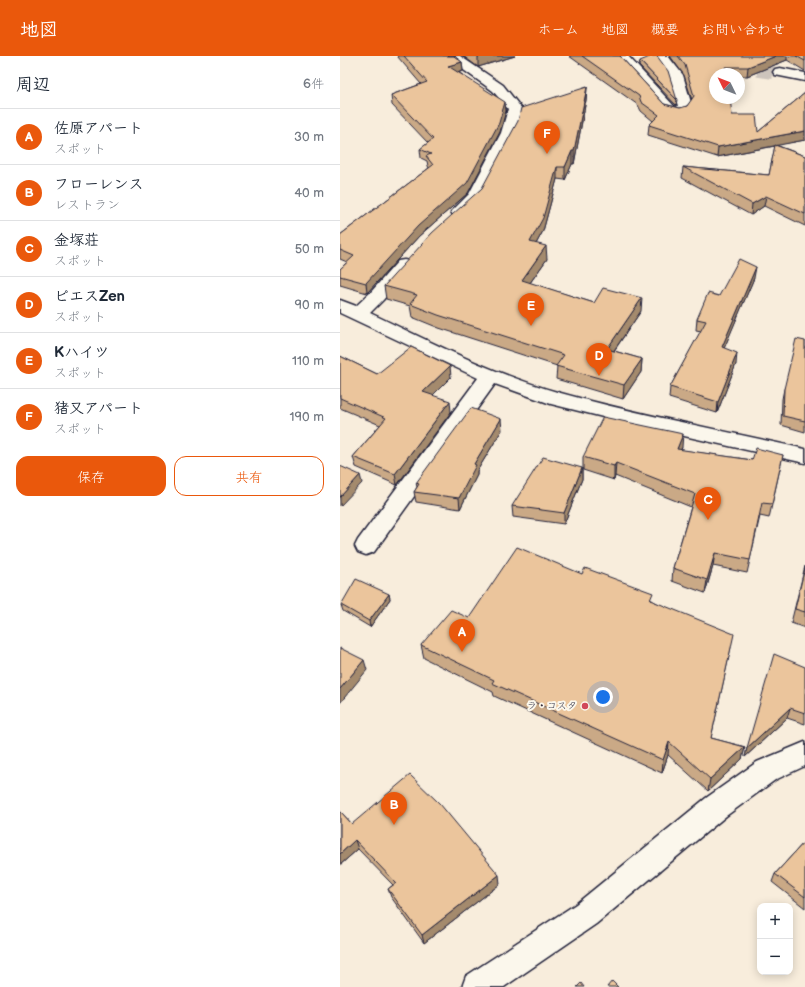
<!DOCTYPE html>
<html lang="ja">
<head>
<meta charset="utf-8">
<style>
	:root { --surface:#fff; --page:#f6f6f7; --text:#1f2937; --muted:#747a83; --line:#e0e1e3; --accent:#ea580c }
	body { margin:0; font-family:"Balsamiq Sans","Klee One",sans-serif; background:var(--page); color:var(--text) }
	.controls { position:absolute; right:12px; bottom:12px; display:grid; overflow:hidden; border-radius:8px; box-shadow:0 2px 10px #0003 }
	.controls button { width:36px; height:36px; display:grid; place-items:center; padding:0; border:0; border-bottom:1px solid var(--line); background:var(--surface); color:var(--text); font:20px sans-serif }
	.compass { position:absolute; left:369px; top:12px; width:36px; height:36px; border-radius:50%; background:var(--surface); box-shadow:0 2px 10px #0003; rotate:313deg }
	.you { position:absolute; left:263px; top:641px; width:14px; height:14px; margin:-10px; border:3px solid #fff; border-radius:50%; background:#1a73e8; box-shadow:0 0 0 6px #1a73e833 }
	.badge { display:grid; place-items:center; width:26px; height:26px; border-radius:50%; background:var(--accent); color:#fff; font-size:13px; font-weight:700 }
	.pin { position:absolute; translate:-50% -33px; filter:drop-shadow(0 1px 2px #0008) }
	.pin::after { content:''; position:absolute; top:21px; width:14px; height:12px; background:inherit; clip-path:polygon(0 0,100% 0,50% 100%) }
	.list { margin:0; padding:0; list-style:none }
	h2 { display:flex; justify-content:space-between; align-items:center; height:52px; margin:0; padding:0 16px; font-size:17px }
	h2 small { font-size:13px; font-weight:400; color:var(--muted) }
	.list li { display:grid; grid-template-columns:26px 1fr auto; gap:12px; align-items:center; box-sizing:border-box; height:56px; padding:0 16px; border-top:1px solid var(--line) }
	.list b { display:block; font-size:15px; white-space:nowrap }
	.list p { margin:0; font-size:13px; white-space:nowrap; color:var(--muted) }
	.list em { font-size:13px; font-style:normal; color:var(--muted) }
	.actions { display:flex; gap:8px; padding:12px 16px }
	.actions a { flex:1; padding:9px 0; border:1px solid var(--accent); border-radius:12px; text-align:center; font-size:14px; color:var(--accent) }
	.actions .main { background:var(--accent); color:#fff }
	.map { position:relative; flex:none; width:465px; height:931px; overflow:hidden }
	header { display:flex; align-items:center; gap:24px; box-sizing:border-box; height:56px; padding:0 20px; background:var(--accent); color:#fff }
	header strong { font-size:19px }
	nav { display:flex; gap:22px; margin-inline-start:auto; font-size:14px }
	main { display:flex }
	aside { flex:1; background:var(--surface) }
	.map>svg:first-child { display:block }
</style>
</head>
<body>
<header>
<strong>地図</strong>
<nav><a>ホーム</a><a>地図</a><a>概要</a><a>お問い合わせ</a></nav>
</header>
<main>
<aside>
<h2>周辺<small>6件</small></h2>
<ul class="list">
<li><span class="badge">A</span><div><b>佐原アパート</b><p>スポット</p></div><em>30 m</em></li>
<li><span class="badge">B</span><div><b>フローレンス</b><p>レストラン</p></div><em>40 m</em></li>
<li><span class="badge">C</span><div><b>金塚荘</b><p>スポット</p></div><em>50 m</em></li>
<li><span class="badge">D</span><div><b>ピエスZen</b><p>スポット</p></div><em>90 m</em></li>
<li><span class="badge">E</span><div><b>Kハイツ</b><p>スポット</p></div><em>110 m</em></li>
<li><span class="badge">F</span><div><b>猪又アパート</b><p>スポット</p></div><em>190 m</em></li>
</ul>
<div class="actions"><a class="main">保存</a><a>共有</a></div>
</aside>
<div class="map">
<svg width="465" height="931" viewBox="0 0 465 931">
	<rect width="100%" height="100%" fill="#f8eddc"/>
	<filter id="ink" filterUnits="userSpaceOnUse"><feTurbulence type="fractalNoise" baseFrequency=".025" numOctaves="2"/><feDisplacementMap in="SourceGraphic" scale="8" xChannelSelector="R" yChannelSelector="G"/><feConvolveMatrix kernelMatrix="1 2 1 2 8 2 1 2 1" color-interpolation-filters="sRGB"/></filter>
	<g filter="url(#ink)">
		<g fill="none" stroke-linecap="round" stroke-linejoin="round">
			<polyline stroke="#cdc4bc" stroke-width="16" stroke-dasharray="16 8" stroke-linecap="butt" points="394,9 440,16"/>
			<defs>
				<g id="minor">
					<polygon points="104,0 120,0 163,29 182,53 177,77 144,141 125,159 119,161 113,159 111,156 129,138 161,77 168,53 153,35"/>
					<polygon points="274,0 288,0 334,50 336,51 338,50 329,20 314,0 328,0 343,19 352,50 345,59 340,60 324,57"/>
					<polygon points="440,12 465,17 465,25 435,19 433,16 435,13"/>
					<path d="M64 204 70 205 73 209 43 244 30 257C91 286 151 317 217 336 298 359 382 374 465 393V407L295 369 211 348 155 328 34 496 26 499 18 496 15 490 18 484 138 322 0 257V244L16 250 31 236 58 205Z"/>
					<polygon points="465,686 465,710 435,724 386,760 256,868 164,931 122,931 126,920 236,848 366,742 417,706"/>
				</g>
			</defs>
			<use href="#minor" stroke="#22223b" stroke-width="3"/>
			<use href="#minor" fill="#fbf7ec" fill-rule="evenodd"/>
		</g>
		<g fill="#caa986" stroke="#22223b">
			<polygon points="57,0 114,0 122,6 123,15 119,16 166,55 160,76 128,137 79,180 27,237 0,229 0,213 7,206 0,203 0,179 89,112 88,110 87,105 81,102 80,93 88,87 52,49 51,39 81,28"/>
			<polygon points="123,0 175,0 138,11"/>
			<polygon points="229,0 280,0 324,48 340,52 347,50 352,44 344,19 330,0 465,0 465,15 447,4 407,20 399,20 399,18 375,18 392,59 418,76 465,37 465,84 436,89 465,100 465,170 424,150 411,159 342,122 343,111 429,119 435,90 377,101 308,79 309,69 313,65 301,55 298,49"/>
			<polygon points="300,5 337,44 336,49 299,10"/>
			<polygon points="247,31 246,44 234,108 232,108 225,124 217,123 203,175 196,188 207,203 190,227 254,247 301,255 274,295 302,303 301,316 283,343 216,323 217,310 99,272 72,261 70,250 46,243 44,230 142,132"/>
			<polygon points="414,222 384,292 396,308 377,357 329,342 330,331 361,275 356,274 357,263 379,240"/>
			<polygon points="465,285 465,376 441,369 442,343 444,333"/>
			<polygon points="0,300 37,318 111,321 92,339 111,356 57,429 16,411 13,401 40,369 0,352"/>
			<polygon points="162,374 137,415 137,419 120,453 76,446 74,436 77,431 76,427"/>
			<polygon points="342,391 341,394 412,404 443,399 429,462 420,460 407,517 373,510 365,537 332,525 333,512 351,451 275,420 274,424 243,414 243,401"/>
			<polygon points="242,412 242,423 224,468 173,461 172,450"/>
			<polygon points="465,510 465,572 451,567"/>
			<polygon points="242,518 312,544 391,591 371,682 405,691 402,703 368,735 328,699 322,717 154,640 153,636 84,602 81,589 129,562"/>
			<polygon points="49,538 50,543 30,571 3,555 1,549"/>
			<polygon points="465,611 465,668 447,662 405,701 407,692"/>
			<polygon points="0,755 12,768 160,828 84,887 51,841 48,833 53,829 18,793 0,809"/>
			<polygon points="465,785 465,852 432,826 435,818"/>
		</g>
		<g fill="#a48a6d" stroke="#22223b">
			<polygon points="142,0 175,0 138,11 138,1"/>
			<polygon points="436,0 447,0 447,4 407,20 408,11"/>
			<polygon points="122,6 123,15 109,19 108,10"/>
			<polygon points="247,31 246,44 234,108 234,95"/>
			<polygon points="165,46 166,55 160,76 128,137 79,180 27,237 26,227"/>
			<polygon points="465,75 465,84 377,101 378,91"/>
			<polygon points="232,95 232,108 225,124 225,111"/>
			<polygon points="217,111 217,123 203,175 190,199 190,186"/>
			<polygon points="426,140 424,150 411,159 412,148"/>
			<polygon points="206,190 207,203 182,238 182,224"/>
			<polygon points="416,211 414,222 380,302 382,291"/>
			<polygon points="302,242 301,255 266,306 267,293"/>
			<polygon points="397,297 396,308 377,357 378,346"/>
			<polygon points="302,303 301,316 283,343 284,329"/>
			<polygon points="110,310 111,321 85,347 83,336"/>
			<polygon points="110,345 111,356 57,429 55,418"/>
			<polygon points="161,363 162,374 137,415 137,419 120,453 119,442 134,408"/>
			<polygon points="343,378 342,391 336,407 337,393"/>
			<polygon points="276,407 275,420 274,424 274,410"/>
			<polygon points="242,412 242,423 224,468 224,457"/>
			<polygon points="20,419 22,427 0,450 0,441"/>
			<polygon points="375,497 373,510 365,537 367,524"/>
			<polygon points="49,538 50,543 30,571 29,565"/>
			<polygon points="24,604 27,614 0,647 0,633"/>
			<polygon points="450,652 447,662 405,701 407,692"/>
			<polygon points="329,686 328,699 322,717 323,704"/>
			<polygon points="405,691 402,703 368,735 370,723"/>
			<polygon points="15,784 18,793 0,809 0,798"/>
			<polygon points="159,819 160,828 84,887 82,879"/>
		</g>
		<g fill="#ebc59c" stroke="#22223b">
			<polygon points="64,0 114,0 122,6 108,10 165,46 159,67 127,127 78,170 26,227 0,220 0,213 14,200 0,194 0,179 93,109 86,100 91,98 80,93 93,83 51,39 87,26"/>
			<polygon points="242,0 280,0 324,48 340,52 347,50 354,40 345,9 338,0 436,0 408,11 385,11 386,18 375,18 375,42 390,42 392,59 416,59 418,76 465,37 465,75 378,91 309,69 319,59 301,46 299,40"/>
			<polygon points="312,0 317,0 328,15 337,44 300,5"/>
			<polygon points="456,0 465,0 465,5"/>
			<polygon points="247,31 234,95 232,95 225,111 217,111 203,162 190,186 206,190 182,224 254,247 263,232 302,242 267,293 302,303 284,329 216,310 224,299 98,259 70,248 77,239 44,230 92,177 142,132 178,65 181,52"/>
			<polygon points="435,89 465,100 465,158 426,140 412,148 343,111 429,119"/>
			<polygon points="399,203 416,211 382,291 397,297 378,346 330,331 366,265 357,263 368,237 379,240"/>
			<polygon points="456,283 465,285 465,365 443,360 444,333"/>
			<polygon points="71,291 110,310 83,336 110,345 55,418 13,401 46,362 0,342 0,300 37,318"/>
			<polygon points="131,352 161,363 134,408 136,409 119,442 74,436 79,428 76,427"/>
			<polygon points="263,361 343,378 337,393 412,404 416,392 443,399 432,448 422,447 410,504 375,497 367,524 333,512 355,438 276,407 274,410 243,401"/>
			<polygon points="203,401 242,412 224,457 172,450"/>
			<polygon points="0,410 20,419 0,441"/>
			<polygon points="177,491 242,518 245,512 313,537 310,544 394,578 371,682 405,691 370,723 329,686 323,704 152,627 154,624 81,589 111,554 129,562"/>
			<polygon points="465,511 465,556 455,553"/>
			<polygon points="16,523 49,538 29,565 1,549"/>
			<polygon points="0,592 24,604 0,633"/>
			<polygon points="434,598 465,611 465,657 450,652 407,692"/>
			<polygon points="70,719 100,748 159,819 82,879 48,833 56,827 15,784 0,798 0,755 12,768"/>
			<polygon points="465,785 465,841 435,818"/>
			<polygon points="272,925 278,931 267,931"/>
			<polygon points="241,927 244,931 237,931"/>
		</g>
	</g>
	<circle fill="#d1495b" stroke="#fbf7ec" stroke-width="1.5" cx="245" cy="650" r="4"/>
	<g text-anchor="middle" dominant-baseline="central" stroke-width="4" stroke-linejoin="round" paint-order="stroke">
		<g font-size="10" fill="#22223b" stroke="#fbf7ec" text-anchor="end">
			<text x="237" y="650">ラ・コスタ</text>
		</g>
	</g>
</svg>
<div class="controls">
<button>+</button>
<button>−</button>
</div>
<svg class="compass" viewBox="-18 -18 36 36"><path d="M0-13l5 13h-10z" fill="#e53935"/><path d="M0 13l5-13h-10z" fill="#747a83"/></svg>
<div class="you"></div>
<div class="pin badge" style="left:122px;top:596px">A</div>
<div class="pin badge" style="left:54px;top:769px">B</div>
<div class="pin badge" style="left:368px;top:464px">C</div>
<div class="pin badge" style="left:259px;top:320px">D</div>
<div class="pin badge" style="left:191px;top:270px">E</div>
<div class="pin badge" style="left:207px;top:98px">F</div>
</div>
</main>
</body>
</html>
